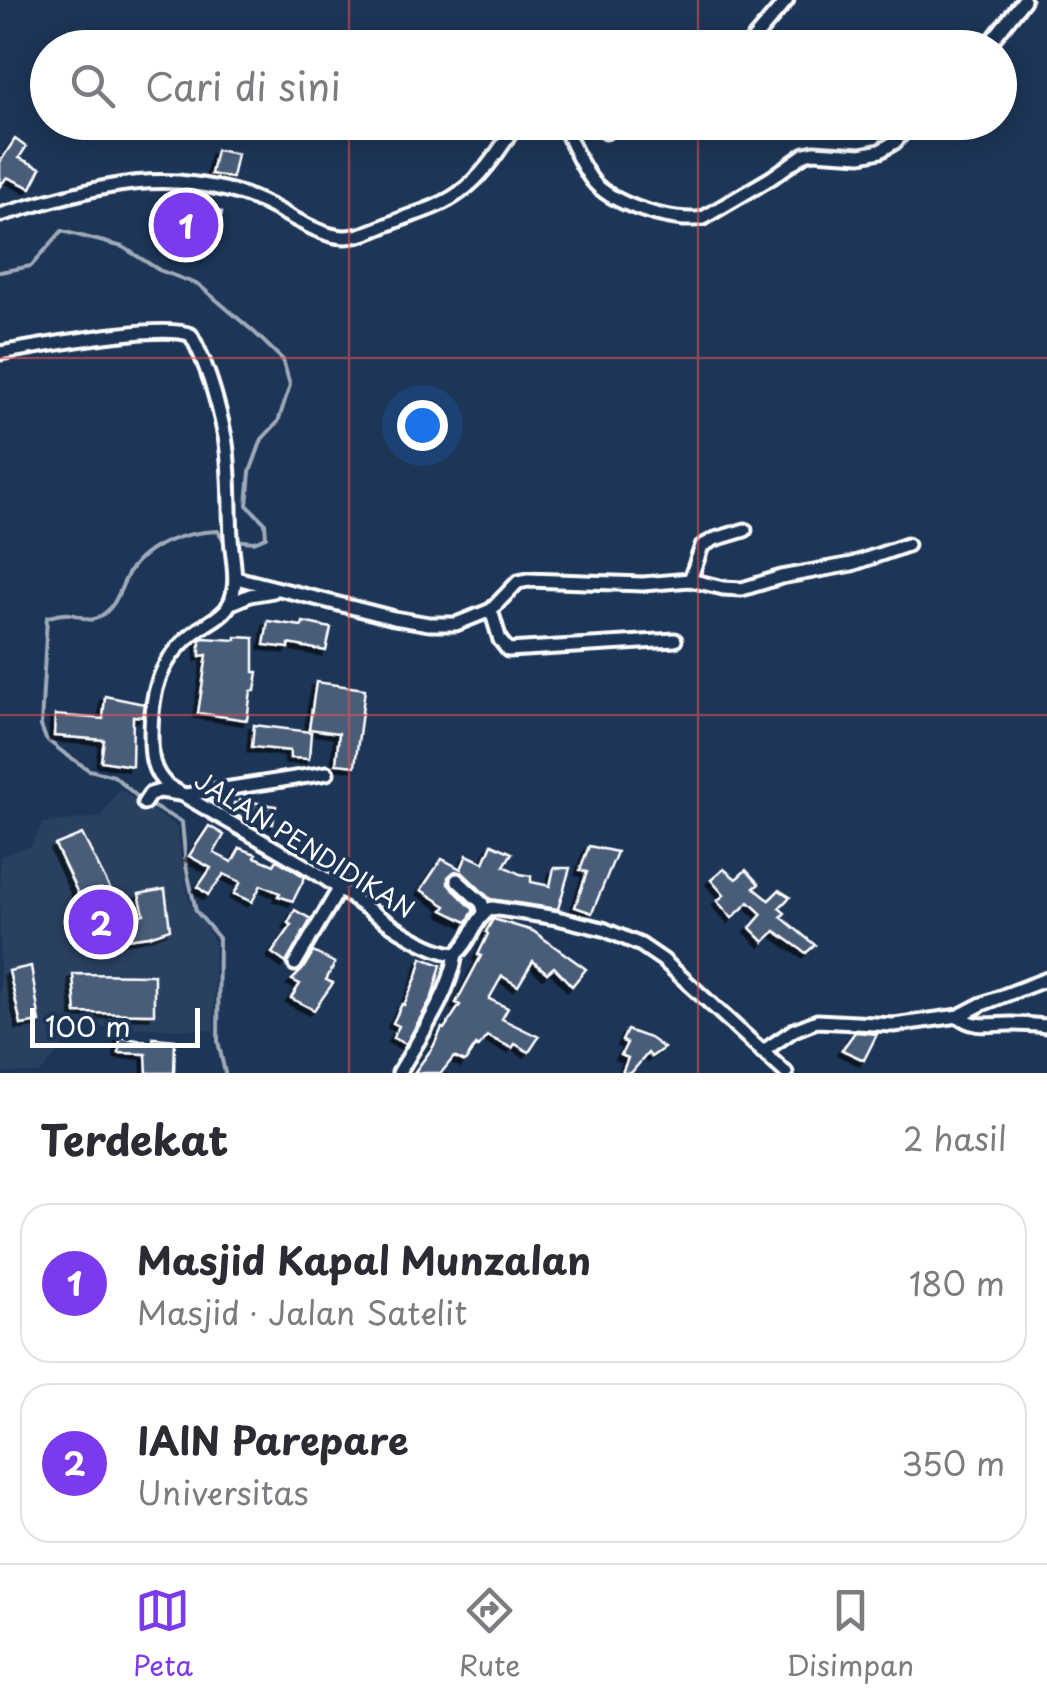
<!DOCTYPE html>
<html lang="id">
<head>
<meta charset="utf-8">
<style>
	:root { --surface:#fff; --page:#f2f2f3; --text:#2b2b33; --muted:#7c7c81; --line:#e1e1e2; --accent:#7c3aed }
	body { margin:0; font-family:"Playpen Sans",sans-serif; background:var(--page); color:var(--text) }
	.scale { position:absolute; left:30px; bottom:25px; width:170px; box-sizing:border-box; padding-left:10px; border:5px solid #fff; border-top:0; font-size:28px; line-height:35px; white-space:nowrap; color:#fff; -webkit-text-stroke:8px #1d3557; paint-order:stroke }
	.you { position:absolute; left:422px; top:425px; width:35px; height:35px; margin:-25px; border:8px solid #fff; border-radius:50%; background:#1a73e8; box-shadow:0 0 0 15px #1a73e833 }
	.badge { display:grid; place-items:center; width:65px; height:65px; border-radius:50%; background:var(--accent); color:#fff; font-size:32px; font-weight:700 }
	.pin { position:absolute; translate:-50% -50%; border:5px solid #fff; box-shadow:0 2px 10px #0006 }
	.list { margin:0; padding:0; list-style:none }
	h2 { display:flex; justify-content:space-between; align-items:center; height:130px; margin:0; padding:0 40px; font-size:42px }
	h2 small { font-size:32px; font-weight:400; color:var(--muted) }
	.list li { display:grid; grid-template-columns:65px 1fr auto; gap:30px; align-items:center; box-sizing:border-box; height:160px; margin:0 20px 20px; padding:0 20px; border:2px solid var(--line); border-radius:30px }
	.list b { display:block; font-size:38px; white-space:nowrap }
	.list p { margin:0; font-size:32px; white-space:nowrap; color:var(--muted) }
	.list em { font-size:32px; font-style:normal; color:var(--muted) }
	.icon { flex:none; width:55px; height:55px; fill:none; stroke:currentColor; stroke-width:2; stroke-linecap:round; stroke-linejoin:round }
	.map { position:relative; flex:none; width:1047px; height:1073px; overflow:hidden }
	.search { position:absolute; background:var(--surface); box-shadow:0 5px 25px #0003; left:30px; right:30px; top:30px; height:110px; display:flex; align-items:center; gap:25px; box-sizing:border-box; padding:0 35px; border-radius:55px; color:var(--muted); font-size:38px }
	.sheet { height:490px; background:var(--surface) }
	nav { display:flex; justify-content:space-around; align-items:center; box-sizing:border-box; height:140px; border-top:2px solid var(--line); background:var(--surface); font-size:28px; color:var(--muted) }
	nav a { display:grid; justify-items:center; gap:5px }
	nav .on { color:var(--accent) }
	.map>svg:first-child { display:block }
</style>
</head>
<body>
<div class="map">
<svg width="1047" height="1073" viewBox="0 0 1047 1073">
	<defs>
		<filter id="shadow"><feDropShadow dx="-4.5" dy="4.5" stdDeviation="0" flood-color="#0009"/></filter>
	</defs>
	<rect width="100%" height="100%" fill="#1d3557"/>
	<filter id="ink" filterUnits="userSpaceOnUse"><feTurbulence type="fractalNoise" baseFrequency=".01" numOctaves="2"/><feDisplacementMap in="SourceGraphic" scale="20" xChannelSelector="R" yChannelSelector="G"/><feConvolveMatrix kernelMatrix="1 2 1 2 8 2 1 2 1" color-interpolation-filters="sRGB"/></filter>
	<g filter="url(#ink)">
		<polygon fill="#2a4161" points="119,789 176,826 189,902 214,941 214,1030 67,1026 61,1048 41,1073 0,1073 0,856 31,846 43,823 101,817"/>
		<g fill="none" stroke-linecap="round" stroke-linejoin="round">
			<g stroke="#a0aab8" stroke-width="4">
				<path d="M0 272 31 266 62 231 123 247 159 270 199 285 254 332 283 360 290 385 278 422 262 439 250 472 247 505 265 523 266 537 254 542 223 539 218 531C185 532 147 544 129 572 119 589 118 606 99 617 87 624 82 615 70 614 63 613 54 616 47 617L41 726 46 739 64 753 89 770 114 776 140 799"/>
				<polyline points="148,804 182,822 186,866 196,911 219,938 218,1041 225,1073"/>
			</g>
		</g>
		<g fill="#4a5d79" stroke="#fff" stroke-width="2.5" filter="url(#shadow)">
			<polygon points="15,139 26,147 19,158 41,168 31,188 7,177 0,186 0,162"/>
			<polygon points="216,150 237,154 232,178 211,174"/>
			<polygon points="182,199 198,202 197,207 222,212 218,229 194,224 190,251 174,249"/>
			<polygon points="268,621 302,626 303,622 331,628 326,651 289,644 289,648 264,645"/>
			<polygon points="236,637 254,638 254,672 258,672 255,691 251,691 247,720 198,713 207,655 200,656 200,640 203,638 236,640"/>
			<polygon points="316,682 365,689 355,766 336,764 339,733 309,729"/>
			<polygon points="105,696 144,704 142,717 133,716 132,766 101,761 104,740 54,736 55,715 103,719"/>
			<polygon points="254,725 311,732 309,759 290,758 290,751 252,747"/>
			<polygon points="240,800 276,806 273,824 244,819 232,813 234,803 239,803"/>
			<polygon points="209,826 224,835 214,853 232,862 240,848 256,854 255,857 274,865 277,860 305,877 293,901 278,896 280,893 261,885 252,902 234,894 241,882 224,874 208,895 198,887 211,868 189,856"/>
			<polygon points="82,834 125,918 144,914 139,894 165,889 170,929 149,936 103,942 102,917 92,923 55,845"/>
			<polygon points="492,844 512,853 504,866 520,874 531,876 531,882 550,886 554,868 570,868 558,909 490,899 463,873 455,871 448,877 448,884 474,910 467,922 443,910 446,906 421,890 442,859 461,869 467,855 484,863"/>
			<polygon points="589,846 617,852 592,913 575,907 587,872 580,870"/>
			<polygon points="724,869 736,879 746,870 759,884 754,888 769,900 779,890 790,897 779,908 785,913 781,917 815,945 806,953 775,931 764,942 750,928 762,914 749,902 732,918 717,901 724,895 711,880"/>
			<polygon points="295,910 311,919 286,963 272,953 292,925 288,923"/>
			<polygon points="493,919 533,931 586,969 572,986 554,967 547,973 533,961 518,986 502,976 489,999 508,1008 502,1019 539,1037 529,1052 515,1044 512,1048 487,1036 478,1047 476,1045 465,1062 454,1057 441,1073 414,1073 433,1047 442,1028 444,1029 460,1005 456,1003 481,956 478,955 488,934 486,932"/>
			<polygon points="313,952 335,963 326,980 333,983 314,1010 291,998 300,984 292,980 303,969"/>
			<polygon points="422,958 441,965 432,997 406,1044 393,1038 399,1026 393,1023 402,1004 404,1005 417,976"/>
			<polygon points="31,966 40,1022 21,1025 9,971"/>
			<polygon points="73,974 154,975 154,1014 76,1013"/>
			<polygon points="627,1030 650,1038 664,1048 651,1057 648,1053 631,1073 622,1073 628,1058 621,1055 627,1043 622,1041"/>
			<polygon points="855,1032 877,1034 864,1060 842,1050"/>
			<polygon points="120,1037 154,1043 153,1038 175,1040 174,1073 147,1073 146,1054 119,1053"/>
		</g>
		<g fill="none" stroke-linecap="round" stroke-linejoin="round">
			<defs>
				<g id="minor">
					<polyline points="594,48 609,44 639,48"/>
					<polyline points="746,48 787,0"/>
					<polyline points="986,48 1024,0"/>
					<path d="M562 122C571 141 579 163 592 180 610 204 674 224 703 218L771 178 805 154 814 152 861 155 880 151 895 142 913 122"/>
					<polyline points="606,132 610,122"/>
					<path d="M0 215C63 197 129 174 195 184 218 187 241 192 262 202 285 212 306 228 331 235 353 241 369 232 389 224 412 214 439 208 459 193 484 176 501 147 518 122"/>
					<path d="M0 353C37 347 162 322 191 335 208 366 218 402 225 437 231 469 229 504 231 537 232 559 240 584 229 605 224 615 208 623 199 629 160 657 151 690 151 736 151 756 152 771 167 785 215 815 266 842 315 872 349 893 418 952 456 954 472 942 474 917 492 908L557 918 603 929 641 945 663 960 786 1073"/>
					<polyline points="236,578 394,618 429,624 456,624 491,610 518,582 528,580 643,584 690,580 723,588 742,589 781,577 852,564 907,545"/>
					<polyline points="690,580 702,546 715,539 745,530"/>
					<polyline points="229,604 250,595 273,591"/>
					<polyline points="491,610 500,640 508,650 675,640"/>
					<polyline points="144,803 150,794 160,791 186,795 327,773"/>
					<polyline points="457,880 482,903 484,911"/>
					<polyline points="295,964 339,889"/>
					<path d="M959 1016C974 1030 995 1023 1014 1024 1025 1024 1036 1025 1047 1026"/>
					<polyline points="762,1052 794,1030 817,1021 894,1025 959,1016 982,1004 1047,979"/>
					<path d="M399 1073C420 1036 449 997 456 954"/>
				</g>
			</defs>
			<use href="#minor" stroke="#fff" stroke-width="19"/>
			<use href="#minor" stroke="#1d3557" stroke-width="11"/>
		</g>
	</g>
	<path fill="none" stroke="#de5353" stroke-width="2.5" stroke-opacity="0.55" d="M349 0V48M698 0V48M349 122V1073M698 122V1073M0 358H1047M0 715H1047"/>
	<g text-anchor="middle" dominant-baseline="central" stroke-width="8" stroke-linejoin="round" paint-order="stroke">
		<g font-size="25" fill="#fff" stroke="#1d3557">
			<text transform="translate(305 844) rotate(32)">JALAN PENDIDIKAN</text>
		</g>
	</g>
</svg>
<div class="scale">100 m</div>
<div class="you"></div>
<div class="pin badge" style="left:186px;top:225px">1</div>
<div class="pin badge" style="left:101px;top:922px">2</div>
<div class="search"><svg class="icon" aria-label="search" viewBox="0 0 24 24"><circle cx="10" cy="10" r="6"/><path d="M15 15l6 6"/></svg>Cari di sini</div>
</div>
<section class="sheet">
<h2>Terdekat<small>2 hasil</small></h2>
<ul class="list">
<li><span class="badge">1</span><div><b>Masjid Kapal Munzalan</b><p>Masjid · Jalan Satelit</p></div><em>180 m</em></li>
<li><span class="badge">2</span><div><b>IAIN Parepare</b><p>Universitas</p></div><em>350 m</em></li>
</ul>
</section>
<nav>
<a class="on"><svg class="icon" aria-label="map" viewBox="0 0 24 24"><path d="M3 6l6-2 6 2 6-2v14l-6 2-6-2-6 2zM9 4v14M15 6v14"/></svg>Peta</a>
<a><svg class="icon" aria-label="directions" viewBox="0 0 24 24"><path d="M12 3l9 9-9 9-9-9zM9 14v-3h6M13 9l2 2-2 2"/></svg>Rute</a>
<a><svg class="icon" aria-label="saved" viewBox="0 0 24 24"><path d="M7 4h10v16l-5-4-5 4z"/></svg>Disimpan</a>
</nav>
</body>
</html>
